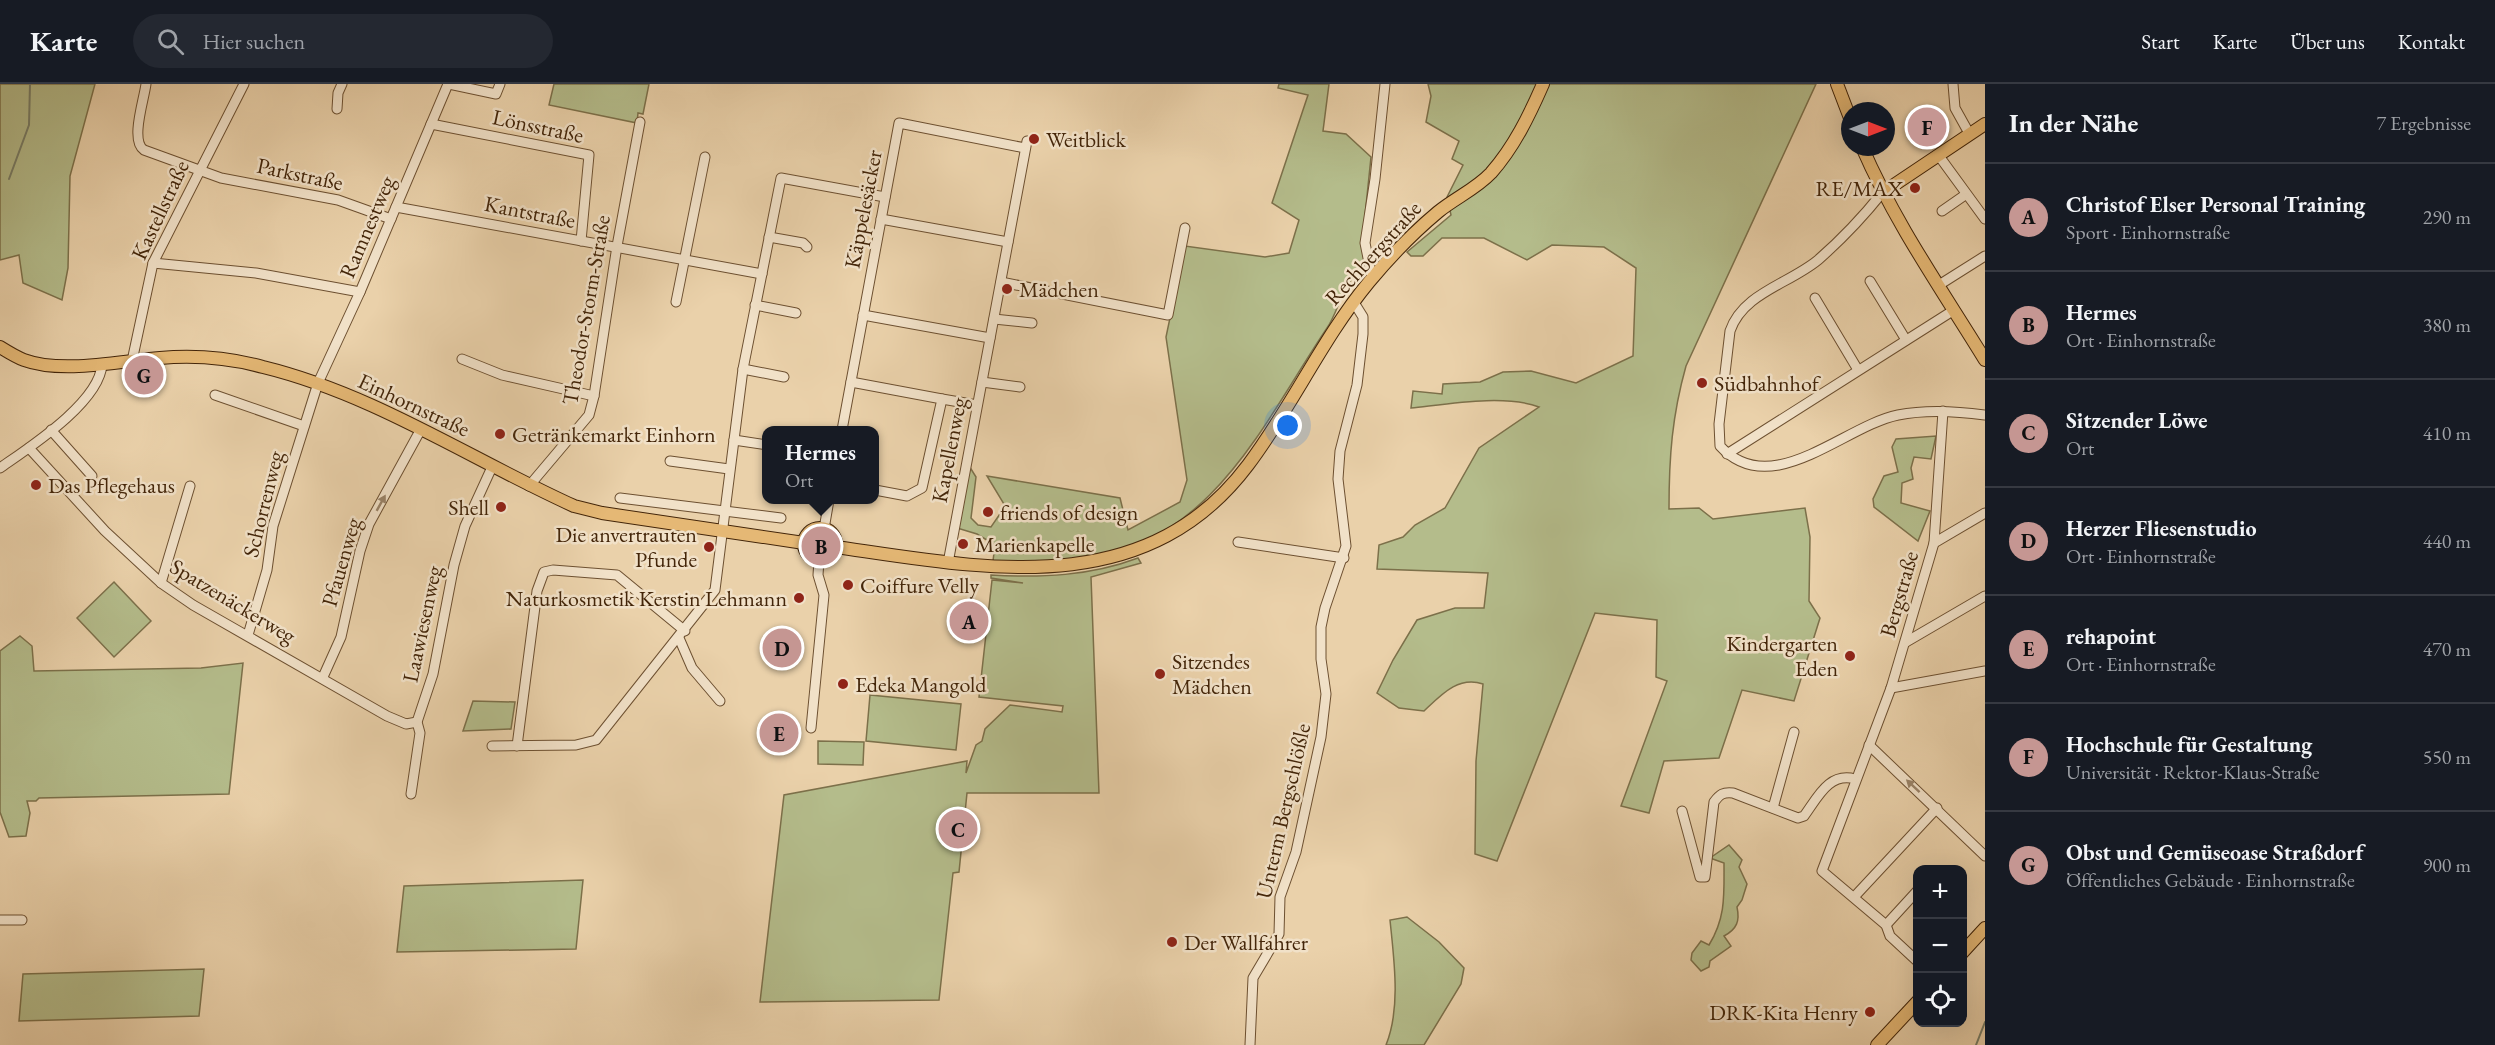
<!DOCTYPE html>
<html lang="de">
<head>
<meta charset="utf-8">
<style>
	:root { --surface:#171b24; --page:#242831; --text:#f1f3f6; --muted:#9ea1a6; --line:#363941; --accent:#c59692 }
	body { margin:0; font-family:"EB Garamond",serif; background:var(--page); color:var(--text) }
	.controls { position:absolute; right:18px; bottom:18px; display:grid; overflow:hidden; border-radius:12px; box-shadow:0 6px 24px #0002 }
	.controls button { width:54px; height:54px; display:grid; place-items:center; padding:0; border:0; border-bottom:2px solid var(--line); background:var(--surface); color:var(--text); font:30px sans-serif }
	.compass { position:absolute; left:1841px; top:18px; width:54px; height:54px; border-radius:50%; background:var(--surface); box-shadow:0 6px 24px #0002; rotate:90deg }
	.you { position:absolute; left:1288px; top:342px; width:21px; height:21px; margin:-15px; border:4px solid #fff; border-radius:50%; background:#1a73e8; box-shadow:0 0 0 9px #1a73e833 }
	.badge { display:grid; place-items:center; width:39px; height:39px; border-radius:50%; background:var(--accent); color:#111; font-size:20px; font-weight:700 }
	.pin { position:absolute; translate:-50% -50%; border:3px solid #fff; box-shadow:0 2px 6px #0006 }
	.popup { position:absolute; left:762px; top:342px; width:117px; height:78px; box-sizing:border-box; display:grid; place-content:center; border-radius:12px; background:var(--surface); filter:drop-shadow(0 2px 4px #0005); font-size:20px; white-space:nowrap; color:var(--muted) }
	.popup b { font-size:22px; color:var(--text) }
	.popup::after { content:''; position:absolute; left:50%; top:100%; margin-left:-12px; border:12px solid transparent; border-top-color:var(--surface) }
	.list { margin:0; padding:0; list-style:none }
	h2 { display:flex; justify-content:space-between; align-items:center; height:78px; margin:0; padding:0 24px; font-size:26px }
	h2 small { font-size:20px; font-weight:400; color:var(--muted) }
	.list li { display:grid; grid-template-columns:39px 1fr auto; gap:18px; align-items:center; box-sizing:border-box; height:108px; padding:0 24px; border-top:2px solid var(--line) }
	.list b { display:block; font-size:22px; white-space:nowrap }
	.list p { margin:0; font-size:20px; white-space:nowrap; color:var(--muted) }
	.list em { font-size:20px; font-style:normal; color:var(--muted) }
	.icon { flex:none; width:33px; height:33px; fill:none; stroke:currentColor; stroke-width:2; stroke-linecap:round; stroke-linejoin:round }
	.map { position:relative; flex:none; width:1985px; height:961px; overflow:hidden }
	header { display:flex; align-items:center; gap:36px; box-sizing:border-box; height:84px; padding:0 30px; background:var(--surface); border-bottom:2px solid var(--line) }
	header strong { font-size:28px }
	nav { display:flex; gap:33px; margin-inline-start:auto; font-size:21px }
	.search { width:420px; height:54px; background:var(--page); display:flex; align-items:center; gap:15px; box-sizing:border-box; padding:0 21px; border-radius:33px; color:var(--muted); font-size:22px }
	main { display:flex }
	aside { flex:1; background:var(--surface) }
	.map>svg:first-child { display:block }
</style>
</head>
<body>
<header>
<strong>Karte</strong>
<div class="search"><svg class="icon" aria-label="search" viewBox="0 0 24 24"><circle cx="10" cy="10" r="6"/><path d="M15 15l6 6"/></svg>Hier suchen</div>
<nav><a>Start</a><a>Karte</a><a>Über uns</a><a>Kontakt</a></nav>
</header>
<main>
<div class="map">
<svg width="1985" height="961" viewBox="0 0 1985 961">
	<rect width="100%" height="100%" fill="#ead1aa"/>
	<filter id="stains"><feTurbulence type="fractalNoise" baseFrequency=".00333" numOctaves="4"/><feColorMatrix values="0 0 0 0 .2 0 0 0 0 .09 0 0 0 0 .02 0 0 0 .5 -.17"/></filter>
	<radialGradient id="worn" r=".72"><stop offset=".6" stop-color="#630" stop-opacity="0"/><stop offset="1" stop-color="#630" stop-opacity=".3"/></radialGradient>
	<g fill="#b4bc8b" stroke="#7c704a" stroke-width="1.5">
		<polygon points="0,0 95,0 70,92 68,184 62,216 23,199 19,171 0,176"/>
		<polygon points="554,0 649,0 643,30 638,29 637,39 549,21"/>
		<path d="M1279 0H1329L1323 47 1346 50 1371 73 1363 151 1365 184C1343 195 1340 225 1327 244 1262 341 1212 460 1080 476 1052 479 1021 476 993 477L995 461 977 450 957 444 968 380 976 393 971 434 978 441 991 443 1002 427 1004 420 987 392 1120 414 1128 446 1180 418 1187 396 1166 253 1185 162 1265 173 1289 169 1299 136 1272 119 1308 11 1278 4Z"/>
		<path d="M1428 0H1816L1686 282C1672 332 1669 373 1669 425L1699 424 1713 435 1805 424 1810 453 1809 517 1820 534 1794 617 1742 606 1719 674 1664 677 1649 729 1621 722 1667 597 1656 593 1657 536 1595 529 1497 777 1475 770 1476 677 1483 600C1458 592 1442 610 1424 627L1399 624 1377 609 1393 576 1417 536 1455 524H1484L1488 489 1377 485 1379 461 1403 453 1415 441 1445 424 1479 364 1539 323C1505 310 1448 320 1411 324L1413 307 1442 310 1443 300 1480 298 1503 288 1531 287 1576 299 1633 272 1636 184 1604 163 1552 161 1527 176 1484 154H1442L1423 172H1411L1407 168 1451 131 1447 113 1463 81 1452 75 1459 57 1426 38 1431 12Z"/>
		<polygon points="1936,352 1931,375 1914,373 1911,384 1913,395 1902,399 1901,419 1930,427 1918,457 1874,423 1873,415 1884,392 1898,388 1892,363 1896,355"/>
		<path d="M1138 474 1141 479 1091 493 1099 709H967L959 788 953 789 939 916 760 918 784 711 967 677 966 689 976 661 982 657 985 645 1010 621 1062 628 1063 622 979 613 992 496 1023 499 991 494V491C1041 494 1090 492 1138 474Z"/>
		<polygon points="114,498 151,537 114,573 77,534"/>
		<polygon points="20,552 32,562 34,587 201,584 243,579 229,710 39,714 36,717 27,717 30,729 26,752 9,753 0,728 0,567"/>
		<polygon points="870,611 961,620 956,666 866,657"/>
		<polygon points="473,617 515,618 511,645 463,647"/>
		<polygon points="818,657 864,658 863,681 818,680"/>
		<path d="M1729 761 1742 776 1739 783 1747 800 1742 816 1737 823C1740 837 1737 845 1724 852L1731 862 1710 877 1709 883 1701 887 1691 876 1692 869 1701 857 1709 861C1726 833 1724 811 1724 779L1710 774Z"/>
		<polygon points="583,796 576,865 397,868 404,802"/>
		<path d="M1407 833 1439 858 1464 884 1461 900 1424 961H1386C1401 924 1394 876 1390 836Z"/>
		<polygon points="204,885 199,932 19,937 23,890"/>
	</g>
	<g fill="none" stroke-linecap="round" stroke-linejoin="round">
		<g stroke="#767d68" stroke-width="2">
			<polyline points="9,95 29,41 30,0"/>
			<polyline points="1976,961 1985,938"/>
		</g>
		<defs>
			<g id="minor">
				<path d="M146 0C144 16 130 57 144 66L221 94 338 116 391 135"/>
				<polyline points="449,0 496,10 500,0"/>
				<polyline points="1953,0 1955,24 1970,51"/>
				<polyline points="337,25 338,9 342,0"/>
				<polyline points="431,40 589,71 581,157"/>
				<polyline points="1939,72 1985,135"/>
				<path d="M1882 109C1862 134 1842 155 1818 176 1789 200 1743 209 1730 247L1719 340 1720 362C1771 418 1844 342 1898 331 1927 325 1956 327 1985 331"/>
				<polyline points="396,123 762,190"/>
				<polyline points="1942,127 1965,111"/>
				<polyline points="881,135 1008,158"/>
				<polyline points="769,153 803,159 807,163"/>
				<polyline points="153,179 256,189 360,208"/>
				<polyline points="1372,194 1365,159 1375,95 1385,0"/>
				<polyline points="1870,197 1906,256"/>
				<polyline points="1001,198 1168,231 1185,144"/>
				<polyline points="1939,201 1985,172"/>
				<polyline points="1815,214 1858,286"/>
				<polyline points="676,218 705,73"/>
				<polyline points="755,221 796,229"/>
				<polyline points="863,231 990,254"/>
				<polyline points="994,235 1032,239"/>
				<polyline points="462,275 502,291 594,312"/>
				<polyline points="132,277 153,179 244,0"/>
				<polyline points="743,285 784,293"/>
				<polyline points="851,298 942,315 922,404 907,412 875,406"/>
				<polyline points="982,298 1020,303"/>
				<polyline points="215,311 304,342"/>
				<polyline points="942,315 977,321"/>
				<polyline points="51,346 92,392"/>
				<polyline points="842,346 899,39 1025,64"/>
				<polyline points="734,356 767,361"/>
				<polyline points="29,364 105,447 161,499 193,521 387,632 406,640 417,638"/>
				<polyline points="1727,370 1954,226"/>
				<polyline points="670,377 729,385"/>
				<path d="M0 384C30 363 100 318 102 280"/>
				<polyline points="529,402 589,331 594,312 617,162 640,38"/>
				<polyline points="620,414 781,434"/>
				<polyline points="824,445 829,416"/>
				<polyline points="1238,458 1344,474"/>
				<polyline points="1934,459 1985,429"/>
				<polyline points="948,479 1027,57"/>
				<polyline points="161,499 190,402"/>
				<polyline points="248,551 267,486 273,442 318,299 360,208 448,0"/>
				<polyline points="679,554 692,584 720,617"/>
				<polyline points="1906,558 1985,512"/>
				<polyline points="323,593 341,553 360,467 369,440 421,345"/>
				<polyline points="1891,604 1985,587"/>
				<polyline points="811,644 824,511 818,491 819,476"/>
				<polyline points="1869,661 1985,772"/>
				<polyline points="492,662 576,661 596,656 715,506 743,285 781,94 885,113"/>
				<polyline points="517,662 537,507 544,488 553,486 617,491 685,547"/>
				<polyline points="411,710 420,649 417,638 433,590 454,481 465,442 492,383"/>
				<polyline points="1773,724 1794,648"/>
				<path d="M1682 727 1700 793H1705L1714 718C1720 710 1723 708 1733 709L1798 734 1804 732C1818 713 1829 688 1855 695"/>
				<polyline points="1855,812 1937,724"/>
				<polyline points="0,836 22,836"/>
				<polyline points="1886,841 1918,806"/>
				<polyline points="1918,878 1890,852 1886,841 1822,787 1891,604 1934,459 1943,327"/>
				<polyline points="1250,961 1253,894 1279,850 1280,813 1296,768 1321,653 1326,610 1321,575 1321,543 1325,524 1346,462 1338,395 1340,367 1357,301 1363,250 1363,233 1353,217"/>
			</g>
			<g id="major">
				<polyline points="1837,0 1850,34"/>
				<path d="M1862 63C1895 139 1942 206 1985 276"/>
				<polyline points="1882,109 1985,40"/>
				<path d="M0 263C8 268 16 273 24 276 62 290 120 277 160 274 194 271 230 274 263 283 374 310 472 376 574 422L602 429 804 459"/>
				<circle cx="820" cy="460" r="16"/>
				<path d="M836 463C982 484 1144 519 1248 381 1292 323 1322 255 1369 198 1389 174 1414 148 1438 128 1455 114 1476 105 1491 89 1514 63 1529 32 1543 0"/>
				<polyline points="1962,869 1985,844"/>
				<polyline points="1877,961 1918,917"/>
			</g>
		</defs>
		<use href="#minor" stroke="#6d5031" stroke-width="11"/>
		<use href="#major" stroke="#432509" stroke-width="14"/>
		<use href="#minor" stroke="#f1e1c8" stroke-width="9"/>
		<use href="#major" stroke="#e5b875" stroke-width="12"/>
	</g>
	<defs><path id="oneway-solid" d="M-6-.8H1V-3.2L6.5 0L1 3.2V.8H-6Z" transform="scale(1.5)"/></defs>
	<g fill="#9a8368">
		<use href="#oneway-solid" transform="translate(381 419) rotate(-61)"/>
		<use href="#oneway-solid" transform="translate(1913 702) rotate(-137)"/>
	</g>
	<g fill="#8f2418" stroke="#f1e1c8" stroke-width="2">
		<circle cx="1034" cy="55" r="6"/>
		<circle cx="1915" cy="104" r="6"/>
		<circle cx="1007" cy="205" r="6"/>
		<circle cx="1702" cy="299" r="6"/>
		<circle cx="500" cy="350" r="6"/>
		<circle cx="36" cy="401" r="6"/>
		<circle cx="501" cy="423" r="6"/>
		<circle cx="988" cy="428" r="6"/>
		<circle cx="963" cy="460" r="6"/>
		<circle cx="709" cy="463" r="6"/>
		<circle cx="848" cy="501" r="6"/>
		<circle cx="799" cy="514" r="6"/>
		<circle cx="1850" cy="572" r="6"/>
		<circle cx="1160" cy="590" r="6"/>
		<circle cx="843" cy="600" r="6"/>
		<circle cx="1172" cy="858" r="6"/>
		<circle cx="1870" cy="928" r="6"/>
	</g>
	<g text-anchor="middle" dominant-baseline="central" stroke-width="5" stroke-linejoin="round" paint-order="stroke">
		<g font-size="22" fill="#432509" stroke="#f1e1c8">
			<text transform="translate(538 42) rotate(12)">Lönsstraße</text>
			<text transform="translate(300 90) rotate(12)">Parkstraße</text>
			<text transform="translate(863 125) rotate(-79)">Käppelesäcker</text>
			<text transform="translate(160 126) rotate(-65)">Kastellstraße</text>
			<text transform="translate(530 128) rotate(11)">Kantstraße</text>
			<text transform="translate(367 143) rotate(-67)">Ramnestweg</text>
			<text transform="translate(1373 169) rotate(-48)">Rechbergstraße</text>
			<text transform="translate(586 226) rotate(-80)">Theodor-Storm-Straße</text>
			<text transform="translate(414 321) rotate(25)">Einhornstraße</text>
			<text transform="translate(949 366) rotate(-79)">Kapellenweg</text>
			<text transform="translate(263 420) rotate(-76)">Schorrenweg</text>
			<text transform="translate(341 478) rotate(-74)">Pfauenweg</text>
			<text transform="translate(1899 510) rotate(-74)">Bergstraße</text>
			<text transform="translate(233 517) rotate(31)">Spatzenäckerweg</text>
			<text transform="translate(422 540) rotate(-78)">Laawiesenweg</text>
			<text transform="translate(1283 727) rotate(-77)">Unterm Bergschlößle</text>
		</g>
		<g font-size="22" fill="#432509" stroke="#f1e1c8" text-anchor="start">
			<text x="1046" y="55">Weitblick</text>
			<text x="1903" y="104" text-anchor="end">RE/MAX</text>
			<text x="1019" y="205">Mädchen</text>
			<text x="1714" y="299">Südbahnhof</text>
			<text x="512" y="350">Getränkemarkt Einhorn</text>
			<text x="48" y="401">Das Pflegehaus</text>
			<text x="489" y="423" text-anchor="end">Shell</text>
			<text x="1000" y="428">friends of design</text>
			<text x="697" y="450" text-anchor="end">Die anvertrauten<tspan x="697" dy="25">Pfunde</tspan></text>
			<text x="975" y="460">Marienkapelle</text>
			<text x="860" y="501">Coiffure Velly</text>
			<text x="787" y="514" text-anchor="end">Naturkosmetik Kerstin Lehmann</text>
			<text x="1838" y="559" text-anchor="end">Kindergarten<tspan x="1838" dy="25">Eden</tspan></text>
			<text x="1172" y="577">Sitzendes<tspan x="1172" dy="25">Mädchen</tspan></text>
			<text x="855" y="600">Edeka Mangold</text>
			<text x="1184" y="858">Der Wallfahrer</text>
			<text x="1858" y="928" text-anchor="end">DRK-Kita Henry</text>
		</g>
	</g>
	<rect width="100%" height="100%" filter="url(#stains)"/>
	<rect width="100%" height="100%" fill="url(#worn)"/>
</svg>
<div class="controls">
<button>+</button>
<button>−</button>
<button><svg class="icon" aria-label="locate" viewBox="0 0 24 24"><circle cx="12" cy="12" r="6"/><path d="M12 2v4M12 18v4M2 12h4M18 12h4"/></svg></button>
</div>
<svg class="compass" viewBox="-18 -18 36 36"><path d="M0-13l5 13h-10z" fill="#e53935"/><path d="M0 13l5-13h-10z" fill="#9ea1a6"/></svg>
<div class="you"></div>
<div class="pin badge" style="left:969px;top:537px">A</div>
<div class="pin badge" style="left:821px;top:462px">B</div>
<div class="popup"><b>Hermes</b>Ort</div>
<div class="pin badge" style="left:958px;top:745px">C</div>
<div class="pin badge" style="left:782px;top:564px">D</div>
<div class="pin badge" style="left:779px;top:649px">E</div>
<div class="pin badge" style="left:1927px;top:43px">F</div>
<div class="pin badge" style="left:144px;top:291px">G</div>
</div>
<aside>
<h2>In der Nähe<small>7 Ergebnisse</small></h2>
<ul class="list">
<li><span class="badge">A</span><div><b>Christof Elser Personal Training</b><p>Sport · Einhornstraße</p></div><em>290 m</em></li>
<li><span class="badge">B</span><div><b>Hermes</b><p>Ort · Einhornstraße</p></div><em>380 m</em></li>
<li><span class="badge">C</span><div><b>Sitzender Löwe</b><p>Ort</p></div><em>410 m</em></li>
<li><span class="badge">D</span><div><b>Herzer Fliesenstudio</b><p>Ort · Einhornstraße</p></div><em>440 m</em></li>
<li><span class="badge">E</span><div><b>rehapoint</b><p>Ort · Einhornstraße</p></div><em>470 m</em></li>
<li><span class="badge">F</span><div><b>Hochschule für Gestaltung</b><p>Universität · Rektor-Klaus-Straße</p></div><em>550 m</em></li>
<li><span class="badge">G</span><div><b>Obst und Gemüseoase Straßdorf</b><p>Öffentliches Gebäude · Einhornstraße</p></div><em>900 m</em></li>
</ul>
</aside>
</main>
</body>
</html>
